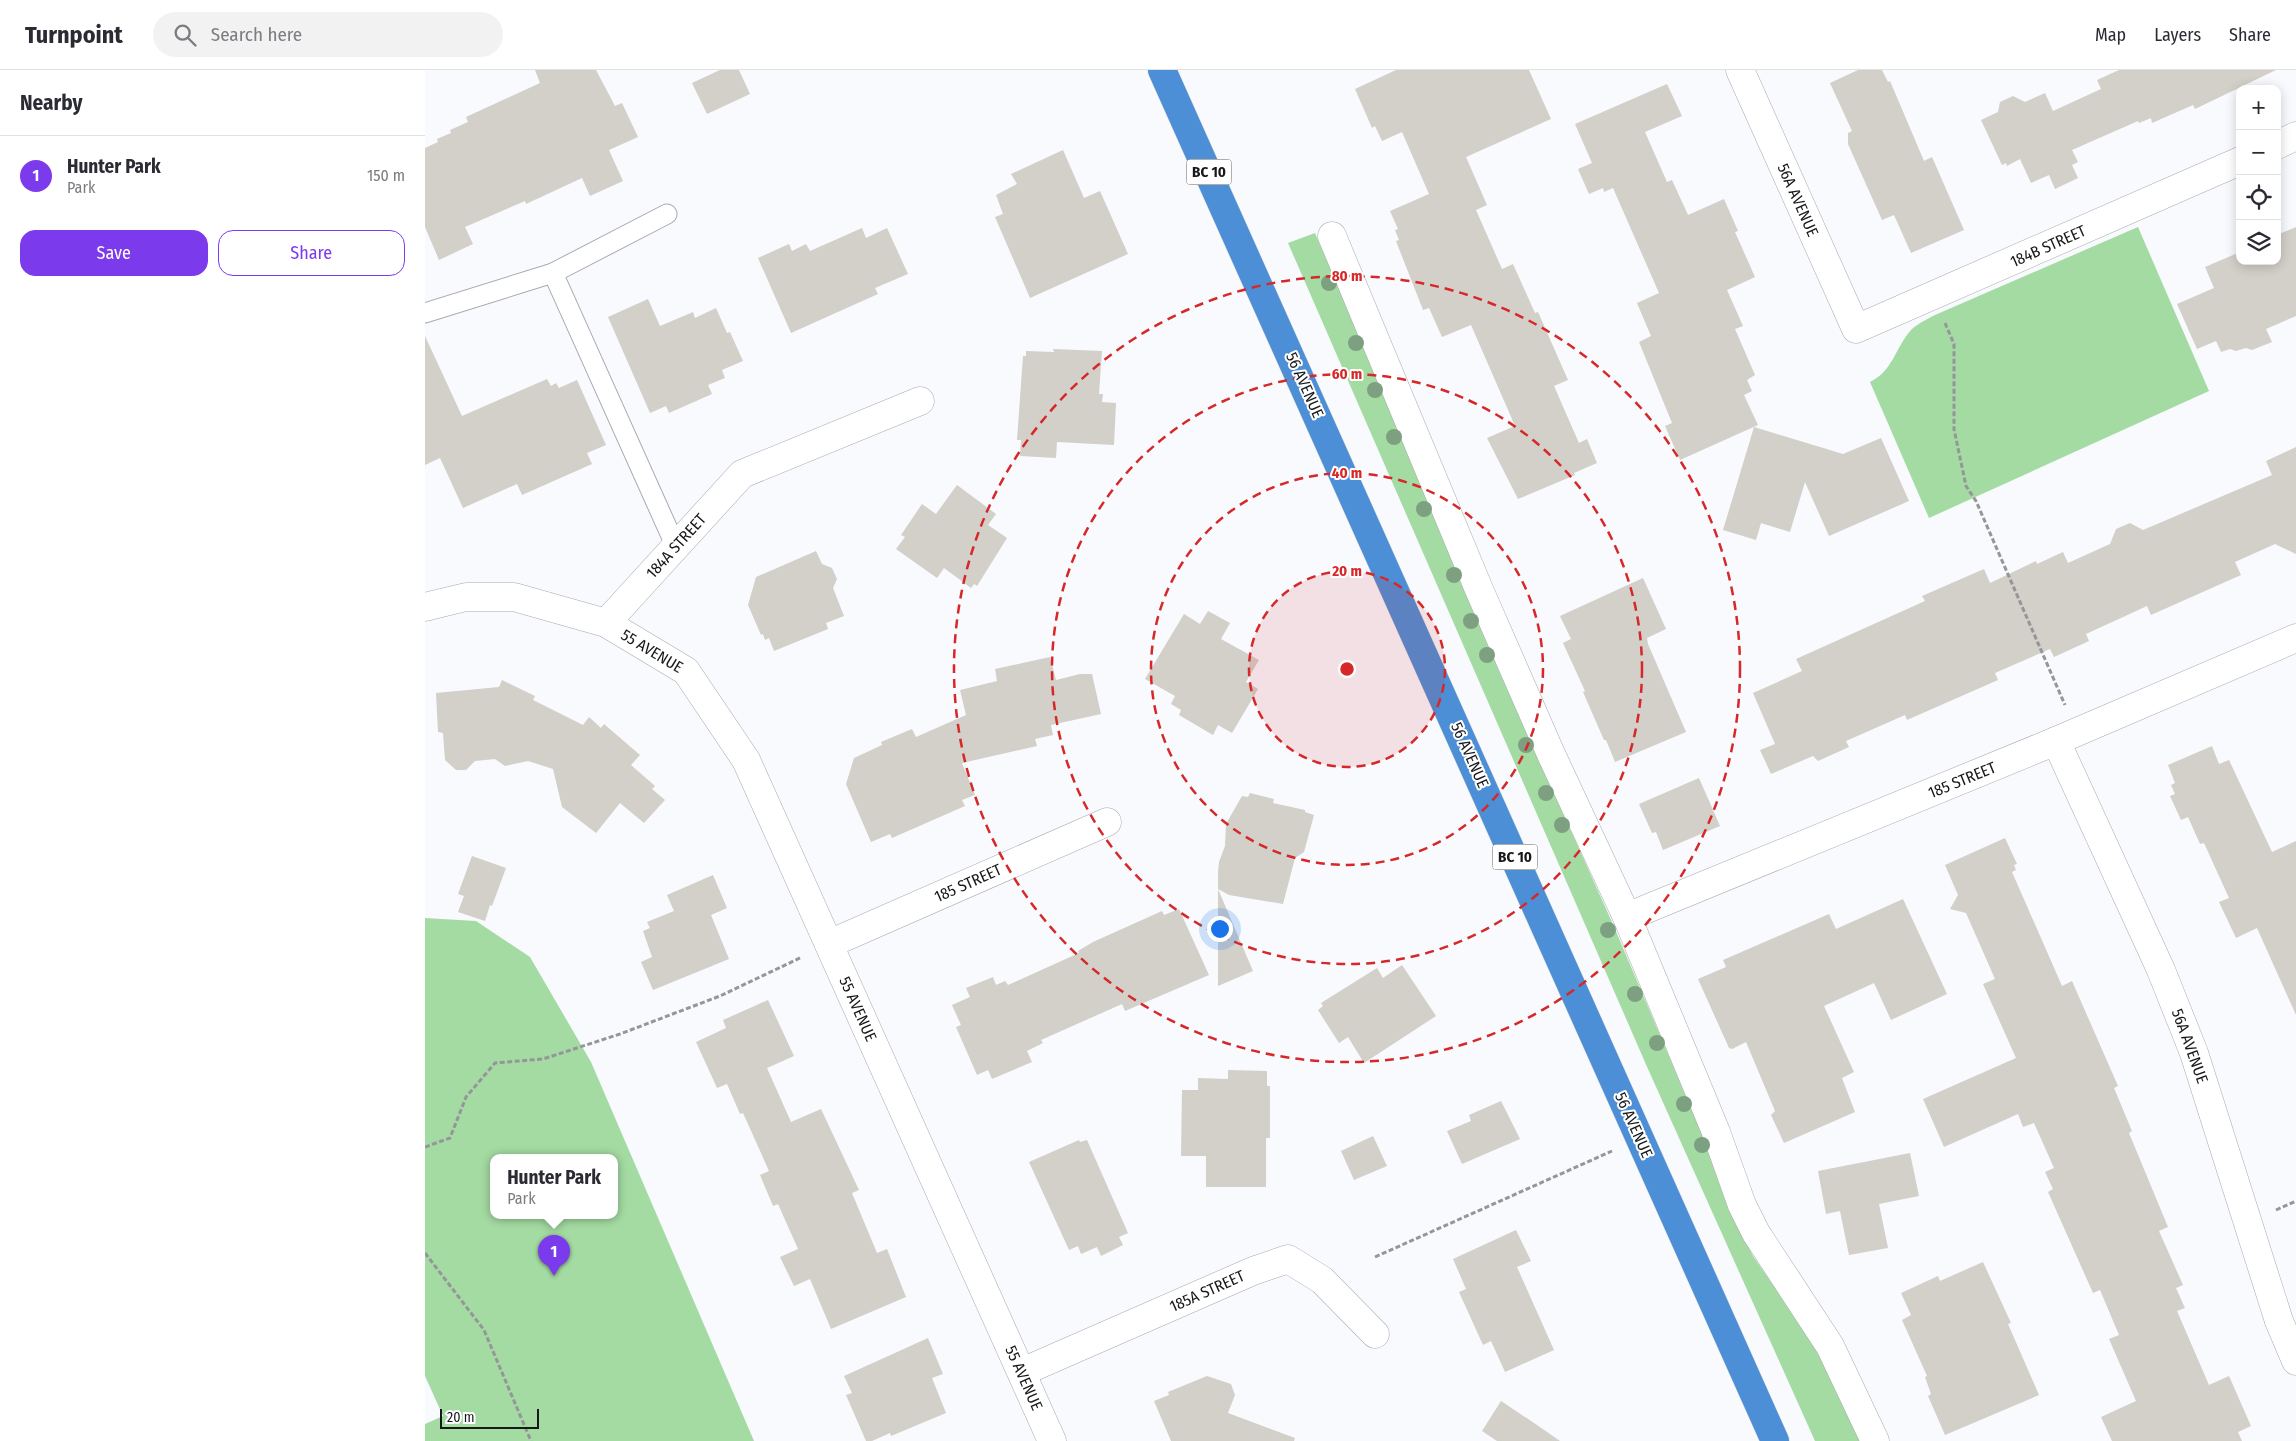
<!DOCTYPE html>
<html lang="en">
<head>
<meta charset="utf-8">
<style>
	:root { --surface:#fff; --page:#f2f2f3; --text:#2b2b33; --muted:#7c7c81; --line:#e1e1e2; --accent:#7c3aed }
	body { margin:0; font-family:"Fira Sans Condensed",sans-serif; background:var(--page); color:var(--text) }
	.controls { position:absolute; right:15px; top:15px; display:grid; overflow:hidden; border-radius:10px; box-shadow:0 2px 12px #0003 }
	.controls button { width:45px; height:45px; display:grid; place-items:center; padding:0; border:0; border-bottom:1px solid var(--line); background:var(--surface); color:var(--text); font:25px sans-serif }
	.scale { position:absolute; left:15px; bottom:12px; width:99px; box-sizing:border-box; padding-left:5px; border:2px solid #17181a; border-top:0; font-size:14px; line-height:18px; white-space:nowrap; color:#17181a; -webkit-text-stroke:4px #fff; paint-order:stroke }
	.you { position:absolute; left:794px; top:858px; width:18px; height:18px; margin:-12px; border:4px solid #fff; border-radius:50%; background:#1a73e8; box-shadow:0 0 0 8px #1a73e833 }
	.badge { display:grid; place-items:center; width:32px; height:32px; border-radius:50%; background:var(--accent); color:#fff; font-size:16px; font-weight:700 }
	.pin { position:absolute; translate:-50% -41px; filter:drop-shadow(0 1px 2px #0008) }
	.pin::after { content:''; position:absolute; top:26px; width:18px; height:15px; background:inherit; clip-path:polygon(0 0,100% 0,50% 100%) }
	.popup { position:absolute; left:65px; top:1084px; width:128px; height:65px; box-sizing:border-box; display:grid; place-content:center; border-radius:10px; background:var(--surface); filter:drop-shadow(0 1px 4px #0005); font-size:16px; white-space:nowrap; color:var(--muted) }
	.popup b { font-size:19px; color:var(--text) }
	.popup::after { content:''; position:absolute; left:50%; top:100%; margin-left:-10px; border:10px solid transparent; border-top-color:var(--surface) }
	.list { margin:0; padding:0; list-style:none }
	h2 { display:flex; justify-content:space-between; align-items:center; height:65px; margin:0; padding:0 20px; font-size:21px }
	h2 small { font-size:16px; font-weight:400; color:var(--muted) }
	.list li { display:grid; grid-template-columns:32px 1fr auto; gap:15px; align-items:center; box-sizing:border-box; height:80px; padding:0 20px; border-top:1px solid var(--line) }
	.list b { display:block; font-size:19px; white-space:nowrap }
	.list p { margin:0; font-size:16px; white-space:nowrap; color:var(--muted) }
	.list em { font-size:16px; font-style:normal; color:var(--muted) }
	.actions { display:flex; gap:10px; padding:15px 20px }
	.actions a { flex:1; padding:11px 0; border:1px solid var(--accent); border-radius:15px; text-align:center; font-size:18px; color:var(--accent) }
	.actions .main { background:var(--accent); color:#fff }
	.icon { flex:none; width:28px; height:28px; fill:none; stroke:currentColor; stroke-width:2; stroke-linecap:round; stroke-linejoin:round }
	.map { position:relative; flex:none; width:1871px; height:1371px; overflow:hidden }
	header { display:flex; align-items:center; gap:30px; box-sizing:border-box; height:70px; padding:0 25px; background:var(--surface); border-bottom:1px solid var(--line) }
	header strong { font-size:24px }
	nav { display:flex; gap:28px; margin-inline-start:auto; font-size:18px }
	.search { width:350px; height:45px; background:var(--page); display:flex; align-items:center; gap:12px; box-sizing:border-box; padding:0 18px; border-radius:28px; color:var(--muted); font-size:19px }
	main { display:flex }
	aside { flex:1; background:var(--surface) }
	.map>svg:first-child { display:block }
</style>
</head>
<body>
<header>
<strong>Turnpoint</strong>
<div class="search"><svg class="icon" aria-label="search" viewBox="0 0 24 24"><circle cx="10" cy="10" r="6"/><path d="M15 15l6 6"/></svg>Search here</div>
<nav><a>Map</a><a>Layers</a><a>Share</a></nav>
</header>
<main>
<aside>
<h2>Nearby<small></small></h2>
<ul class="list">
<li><span class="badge">1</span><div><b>Hunter Park</b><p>Park</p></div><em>150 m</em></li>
</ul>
<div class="actions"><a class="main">Save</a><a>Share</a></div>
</aside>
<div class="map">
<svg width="1871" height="1371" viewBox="0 0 1871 1371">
	<rect width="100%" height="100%" fill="#f8fafe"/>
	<g fill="#a4dba2" fill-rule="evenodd">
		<path d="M1713 157 1784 321 1504 448 1445 312C1468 301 1470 278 1486 260 1492 254 1502 249 1510 245Z"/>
		<polygon points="890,163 956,315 1078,610 1187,852 1280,1071 1307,1144 1328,1186 1384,1267 1406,1305 1436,1371 1390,1371 1223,999 863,173"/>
		<path d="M0 848 51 851 105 887 166 992 329 1371H0V1354L18 1346 0 1306ZM189 1087V1145H69V1087Z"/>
	</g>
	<g fill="#d3cfc9">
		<polygon points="110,0 171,0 190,36 197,33 213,67 184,80 198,111 165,126 157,108 101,134 100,131 40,157 48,174 14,190 0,157 0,78 13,72 12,69 26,63 25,60 43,52 41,47 115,13"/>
		<polygon points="295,0 314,0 325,24 282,44 267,13"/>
		<polygon points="971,0 1104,0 1126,49 1041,87 1062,135 1051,140 1077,199 1088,194 1110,243 1113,242 1143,310 1129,316 1154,373 1162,369 1172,393 1149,403 1150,405 1093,429 1062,368 1090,356 1046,255 1017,267 1004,238 998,240 971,171 974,170 970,160 973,159 965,141 1004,124 977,62 957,71 950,56 947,58 930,19"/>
		<polygon points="1433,0 1457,0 1463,12 1465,11 1499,91 1507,87 1539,160 1486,183 1469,145 1457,150 1423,74 1423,63 1427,61 1405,13"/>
		<polygon points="1694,0 1851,0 1770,39 1768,35 1727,53 1726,48 1714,53 1713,51 1647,80 1653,92 1647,95 1653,108 1630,119 1624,105 1606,113 1595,89 1582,96 1581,93 1577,95 1556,50 1573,42 1575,32 1588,26 1600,32 1620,23 1628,41 1676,19 1672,10"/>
		<polygon points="1242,14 1257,46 1220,62 1242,112 1247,110 1263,145 1299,129 1313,161 1310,162 1330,207 1302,220 1318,256 1310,259 1330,305 1322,310 1327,321 1319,325 1333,355 1255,390 1240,356 1247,353 1214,272 1226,266 1212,233 1234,223 1188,118 1179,122 1178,118 1164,124 1153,99 1167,93 1150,54"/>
		<polygon points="638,80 659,128 675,121 703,184 605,228 570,147 578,144 571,125 592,114 586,104"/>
		<polygon points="1871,157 1871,246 1841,259 1847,272 1827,280 1821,278 1811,281 1805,279 1796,282 1791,271 1772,279 1752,234 1789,218 1780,197 1815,182 1815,191 1852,191 1852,165"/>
		<polygon points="437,158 441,168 462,158 483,204 450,218 453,224 366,263 333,188 364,174 367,181 381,174 385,181"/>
		<polygon points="223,229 235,256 268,242 270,248 291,238 302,263 305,262 318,291 297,300 300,308 283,315 287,324 244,343 241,336 225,343 183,247"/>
		<polygon points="0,266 37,346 122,309 126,316 131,313 134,318 152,310 181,375 162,383 167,394 97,425 92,414 38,438 15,388 0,395"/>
		<polygon points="628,279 677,281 674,324 678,324 677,332 691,333 689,375 632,372 631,388 595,386 596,370 592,370 598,286 601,286 601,281 629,282"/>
		<polygon points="1329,357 1418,384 1456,368 1484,431 1404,466 1380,412 1365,462 1336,453 1331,470 1298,460"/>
		<polygon points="1871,377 1871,484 1850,474 1810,492 1816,505 1726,545 1722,536 1661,564 1664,571 1629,587 1625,579 1570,603 1573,610 1482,650 1480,645 1421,671 1424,677 1393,691 1388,686 1346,704 1335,680 1350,674 1328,623 1377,601 1371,589 1500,531 1497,526 1559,499 1565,513 1611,491 1612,494 1638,482 1643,493 1685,474 1691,459 1705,453 1718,460 1847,405 1841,391"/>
		<polygon points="532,415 571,444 563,455 582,468 552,516 549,514 546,518 519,498 512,508 471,479 480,467 476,465 497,434 511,444"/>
		<polygon points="391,481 397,494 407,498 412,509 408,518 419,546 401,553 403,559 349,581 344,568 340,570 338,564 336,565 323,535 331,507"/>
		<polygon points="1218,508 1241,559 1222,568 1223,574 1261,662 1190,692 1181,670 1179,670 1158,622 1160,621 1138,573 1146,569 1135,546"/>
		<polygon points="783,541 805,553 796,569 834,590 821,612 833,619 807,663 793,655 788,665 754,645 756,640 746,634 750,626 720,609 759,544 775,554"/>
		<polygon points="625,587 631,610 655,604 667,604 676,644 626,655 628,665 610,669 612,676 537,693 550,725 537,730 540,736 467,768 465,764 446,772 421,714 429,688 457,675 456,672 487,659 491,667 541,645 535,620 572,611 570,599"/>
		<polygon points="77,610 110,626 108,630 158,655 164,647 176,658 179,654 215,685 206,695 230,716 227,719 240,730 219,753 195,733 171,763 137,737 128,699 103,691 80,696 70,689 50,691 41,700 31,700 20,690 18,663 13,662 11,623 74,617"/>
		<polygon points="1787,676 1794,694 1804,690 1847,782 1871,771 1871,945 1832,858 1811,868 1794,832 1804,828 1779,773 1775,774 1763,747 1756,750 1745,726 1750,724 1746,715 1750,713 1743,695"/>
		<polygon points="1274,708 1295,756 1238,780 1231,762 1227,763 1214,734"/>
		<polygon points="825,723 849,729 848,733 880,740 880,742 889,745 879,782 870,788 858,834 804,825 793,819 828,901 793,916 793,802 794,792 800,776 801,754 817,726 823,727"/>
		<polygon points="1580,768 1592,794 1589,795 1591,800 1587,802 1637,916 1647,911 1693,1016 1689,1018 1707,1061 1704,1063 1743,1157 1734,1161 1758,1215 1751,1218 1760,1238 1752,1241 1784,1315 1804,1306 1826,1356 1813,1362 1817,1371 1687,1371 1676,1347 1711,1331 1684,1269 1694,1265 1675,1220 1668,1223 1623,1122 1628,1119 1620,1102 1629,1098 1609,1053 1598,1057 1593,1044 1519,1077 1498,1029 1591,988 1558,914 1570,909 1541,843 1525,839 1533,825 1520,795"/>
		<polygon points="47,786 81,798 67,836 65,835 60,851 33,842 39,826 33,824"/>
		<polygon points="288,805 302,838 286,845 304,889 228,920 216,892 227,887 218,861 225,858 222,852 249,841 242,825"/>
		<polygon points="1478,829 1522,924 1466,950 1449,913 1399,936 1429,1002 1417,1008 1430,1042 1359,1073 1346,1045 1350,1041 1321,972 1307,979 1304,978 1273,909 1301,897 1298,890 1404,844 1411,859"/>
		<polygon points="754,839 784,905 700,941 697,934 616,970 618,973 602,981 607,992 567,1009 563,1000 552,1005 531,957 536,955 527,935 545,927 541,918 568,907 571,915 580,911 583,915 654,883 653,881 668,872 737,841 739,845"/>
		<polygon points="977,895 1011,946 939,993 923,967 914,973 893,940 898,936 896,933 952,898 958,908"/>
		<polygon points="343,930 369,986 342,998 366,1052 396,1039 434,1120 427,1123 452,1183 462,1179 481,1227 406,1259 385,1209 369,1216 355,1187 373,1179 353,1134 348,1136 335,1105 344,1101 318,1043 315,1044 302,1014 292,1018 271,972 301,958 298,950"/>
		<polygon points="803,1000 842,1001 842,1016 845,1016 845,1068 841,1068 841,1117 781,1117 781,1086 756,1086 757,1020 773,1020 773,1008 803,1009"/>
		<polygon points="1076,1031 1095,1069 1037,1094 1022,1061 1046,1051 1044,1045"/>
		<polygon points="948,1066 962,1096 929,1110 916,1081"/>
		<polygon points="654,1070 655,1072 662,1070 703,1163 694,1167 698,1175 676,1186 672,1177 656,1184 653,1176 644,1180 604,1092"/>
		<polygon points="1485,1083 1494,1126 1454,1134 1463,1178 1424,1185 1415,1141 1401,1144 1393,1101"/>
		<polygon points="1091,1160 1106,1191 1092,1197 1129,1280 1080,1302 1066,1271 1058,1275 1034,1222 1041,1219 1028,1189"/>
		<polygon points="1558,1192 1586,1253 1583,1254 1614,1325 1520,1365 1503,1326 1506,1324 1500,1307 1502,1306 1477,1250 1486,1245 1476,1223 1513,1206 1515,1211"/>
		<polygon points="503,1268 518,1304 507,1308 521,1343 466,1366 465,1363 447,1371 441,1371 421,1325 427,1323 419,1306"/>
		<polygon points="782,1306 806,1314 810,1325 803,1343 870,1368 869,1371 746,1371 729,1331 744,1325 743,1322"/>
		<polygon points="1076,1331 1112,1355 1135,1371 1072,1371 1057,1361"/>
	</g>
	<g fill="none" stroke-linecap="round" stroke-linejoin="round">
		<defs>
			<g id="lane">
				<polyline points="128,203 251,477"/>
				<polyline points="0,243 128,203 242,144"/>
			</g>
			<g id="street">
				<polyline points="1315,0 1431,259 1815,91"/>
				<polyline points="1852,75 1871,66"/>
				<polyline points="907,166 1053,517 1126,684 1202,847 1291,1062 1317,1135 1331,1163 1405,1276 1450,1371"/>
				<polyline points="0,537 41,527 89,527 181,553 261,601 321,690 627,1371"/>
				<polyline points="181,553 317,404 495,331"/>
				<polyline points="1631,671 1736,900 1769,983 1854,1251 1871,1291"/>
				<polyline points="1202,847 1631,671 1871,568"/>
				<polyline points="404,874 682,752"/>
				<polyline points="597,1302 828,1201 863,1189 897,1210 950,1264"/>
			</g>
			<polyline id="highway" points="737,0 1350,1371"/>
		</defs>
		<use href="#lane" stroke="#a7aab0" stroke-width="21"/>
		<use href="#street" stroke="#a7aab0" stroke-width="29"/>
		<use href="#highway" stroke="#d5d5d6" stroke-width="29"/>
		<g stroke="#949699" stroke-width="3" stroke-dasharray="5 2.5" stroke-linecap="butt">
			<polyline points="1520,253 1529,274 1529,359 1541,416 1551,431 1640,635"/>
			<polyline points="0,1077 25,1068 41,1027 70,993 118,989 195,964 295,926 377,887"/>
			<polyline points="1851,1140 1871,1131"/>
			<polyline points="0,1183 59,1260 106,1371"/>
			<polyline points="950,1187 1187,1081"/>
		</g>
		<use href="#lane" stroke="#fff" stroke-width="19"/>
		<use href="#street" stroke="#fff" stroke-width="28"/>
		<use href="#highway" stroke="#4c8fd7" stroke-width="28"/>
	</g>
	<g fill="#7da081">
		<circle cx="904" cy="213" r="8"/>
		<circle cx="931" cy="273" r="8"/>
		<circle cx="950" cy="320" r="8"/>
		<circle cx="969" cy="367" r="8"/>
		<circle cx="999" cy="439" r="8"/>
		<circle cx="1029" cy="505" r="8"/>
		<circle cx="1046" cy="551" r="8"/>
		<circle cx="1062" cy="585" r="8"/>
		<circle cx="1101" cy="675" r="8"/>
		<circle cx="1121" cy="723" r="8"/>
		<circle cx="1137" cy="755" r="8"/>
		<circle cx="1183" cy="860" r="8"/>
		<circle cx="1210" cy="924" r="8"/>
		<circle cx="1232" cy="973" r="8"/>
		<circle cx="1259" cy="1034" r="8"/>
		<circle cx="1277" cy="1075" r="8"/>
	</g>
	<circle cx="922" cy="599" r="98" fill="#d62828" fill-opacity=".12"/>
	<g fill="none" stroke="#d62828" stroke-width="2.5" stroke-dasharray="9 6">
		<circle cx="922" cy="599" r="98"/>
		<circle cx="922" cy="599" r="196"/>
		<circle cx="922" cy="599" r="295"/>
		<circle cx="922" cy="599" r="393"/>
	</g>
	<g text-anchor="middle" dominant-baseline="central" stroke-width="4" stroke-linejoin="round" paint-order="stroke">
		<g fill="#fff" stroke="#5d5d5f" stroke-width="1">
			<rect x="761.5" y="89.5" width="45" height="25" rx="4"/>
			<rect x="1067.5" y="774.5" width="45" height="25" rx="4"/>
		</g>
		<g font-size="15" font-weight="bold" fill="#17181a">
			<text x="784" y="102">BC 10</text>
			<text x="1090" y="787">BC 10</text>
		</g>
		<g font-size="16" fill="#17181a" stroke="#fff">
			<text transform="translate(1373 130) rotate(66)">56A AVENUE</text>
			<text transform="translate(1623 176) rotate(-24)">184B STREET</text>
			<text transform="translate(880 315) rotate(66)">56 AVENUE</text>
			<text transform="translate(251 476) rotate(-48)">184A STREET</text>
			<text transform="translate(227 581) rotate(31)">55 AVENUE</text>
			<text transform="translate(1045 685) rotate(66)">56 AVENUE</text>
			<text transform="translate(1537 710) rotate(-22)">185 STREET</text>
			<text transform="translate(543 813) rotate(-24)">185 STREET</text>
			<text transform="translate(433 939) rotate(66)">55 AVENUE</text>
			<text transform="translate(1765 976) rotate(70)">56A AVENUE</text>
			<text transform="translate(1209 1055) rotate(66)">56 AVENUE</text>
			<text transform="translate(782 1221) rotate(-24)">185A STREET</text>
			<text transform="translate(599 1308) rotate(66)">55 AVENUE</text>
		</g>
	</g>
	<circle cx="922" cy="599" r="8" fill="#d62828" stroke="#fff" stroke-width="2.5"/>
	<g font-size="15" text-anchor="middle" font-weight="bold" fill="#d62828" stroke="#fff" stroke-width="4" stroke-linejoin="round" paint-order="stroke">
		<text x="922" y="211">80 m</text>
		<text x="922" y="309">60 m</text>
		<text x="922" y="408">40 m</text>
		<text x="922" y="506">20 m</text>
	</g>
</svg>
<div class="controls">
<button>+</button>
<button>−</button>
<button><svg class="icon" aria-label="locate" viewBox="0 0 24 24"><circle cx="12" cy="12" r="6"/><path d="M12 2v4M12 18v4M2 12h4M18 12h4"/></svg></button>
<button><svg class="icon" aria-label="layers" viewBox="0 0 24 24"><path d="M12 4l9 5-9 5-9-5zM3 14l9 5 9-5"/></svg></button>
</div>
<div class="scale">20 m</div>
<div class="you"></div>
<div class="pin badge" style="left:129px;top:1206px">1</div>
<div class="popup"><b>Hunter Park</b>Park</div>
</div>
</main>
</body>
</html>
